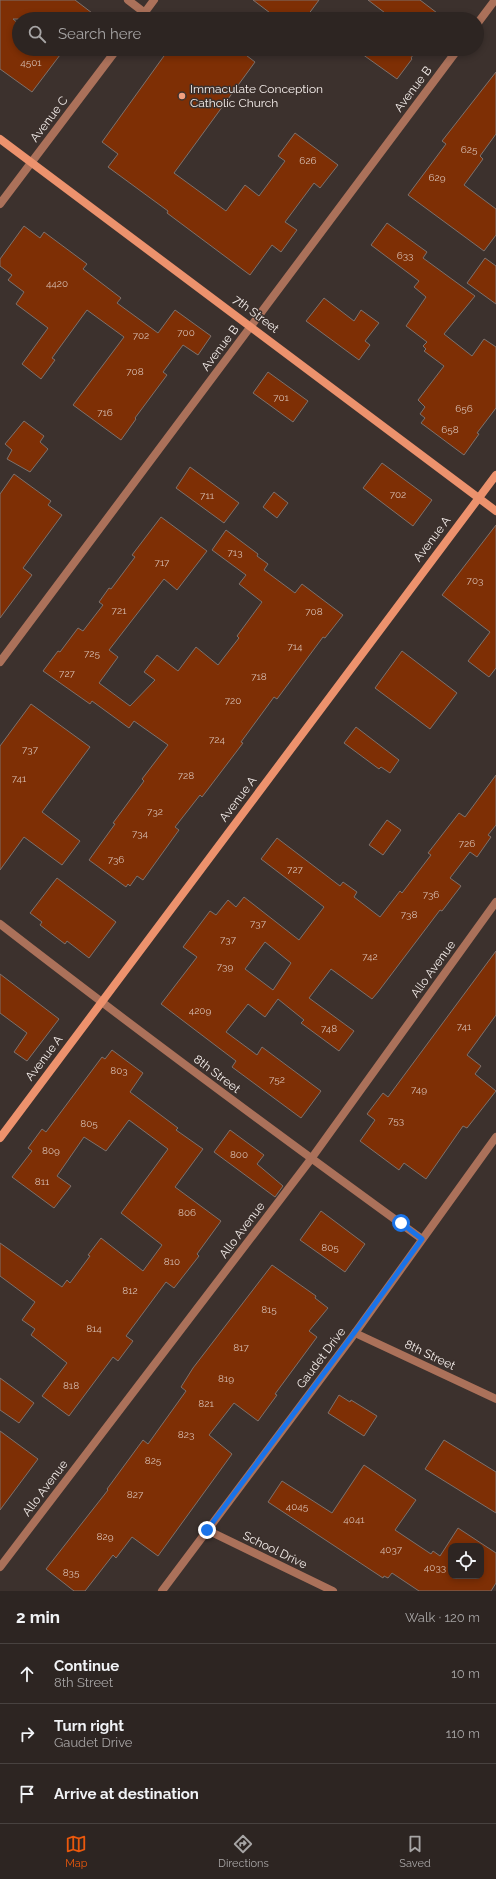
<!DOCTYPE html>
<html lang="en">
<head>
<meta charset="utf-8">
<style>
	:root { --surface:#2d2522; --page:#39312f; --text:#f1f3f6; --muted:#a7a5a5; --line:#484240; --accent:#ea580c }
	body { margin:0; font-family:Raleway,sans-serif; background:var(--page); color:var(--text) }
	.controls { position:absolute; right:12px; bottom:12px; display:grid; overflow:hidden; border-radius:8px; box-shadow:0 2px 6px #0003 }
	.controls button { width:36px; height:36px; display:grid; place-items:center; padding:0; border:0; border-bottom:1px solid var(--line); background:var(--surface); color:var(--text); font:20px sans-serif }
	.stop { position:absolute; width:12px; height:12px; margin:-9px; border:3px solid #1a73e8; border-radius:50%; background:#fff }
	.stop.end { background:#1a73e8; border-color:#fff; box-shadow:0 1px 4px #0008 }
	.list { margin:0; padding:0; list-style:none }
	h2 { display:flex; justify-content:space-between; align-items:center; height:52px; margin:0; padding:0 16px; font-size:17px }
	h2 small { font-size:13px; font-weight:400; color:var(--muted) }
	.list li { display:grid; grid-template-columns:26px 1fr auto; gap:12px; align-items:center; box-sizing:border-box; height:60px; padding:0 16px; border-top:1px solid var(--line) }
	.list b { display:block; font-size:15px; white-space:nowrap }
	.list p { margin:0; font-size:13px; white-space:nowrap; color:var(--muted) }
	.list em { font-size:13px; font-style:normal; color:var(--muted) }
	.icon { flex:none; width:22px; height:22px; fill:none; stroke:currentColor; stroke-width:2; stroke-linecap:round; stroke-linejoin:round }
	.map { position:relative; flex:none; width:496px; height:1591px; overflow:hidden }
	.search { position:absolute; background:var(--surface); box-shadow:0 2px 6px #0003; left:12px; right:12px; top:12px; height:44px; display:flex; align-items:center; gap:10px; box-sizing:border-box; padding:0 14px; border-radius:22px; color:var(--muted); font-size:15px }
	.sheet { height:232px; background:var(--surface) }
	nav { display:flex; justify-content:space-around; align-items:center; box-sizing:border-box; height:56px; border-top:1px solid var(--line); background:var(--surface); font-size:11px; color:var(--muted) }
	nav a { display:grid; justify-items:center; gap:2px }
	nav .on { color:var(--accent) }
	.map>svg:first-child { display:block }
</style>
</head>
<body>
<div class="map">
<svg width="496" height="1591" viewBox="0 0 496 1591">
	<rect width="100%" height="100%" fill="#3c312d"/>
	<g fill="#7e2f05" stroke="#7d716c" fill-rule="evenodd">
		<polygon points="0,0 75,0 100,19 13,19 19,24 19,49 52,49 60,55 32,92 0,69"/>
		<polygon points="253,0 319,0 305,19 278,19"/>
		<polygon points="368,0 420,0 441,16 438,19 393,19"/>
		<polygon points="169,49 238,49 255,62 174,173 226,211 245,185 259,196 285,161 278,156 295,133 338,165 320,188 314,183 285,222 297,230 281,252 272,245 250,275 167,213 168,211 108,167 118,154 102,142"/>
		<polygon points="355,49 417,49 411,58 412,59 397,79"/>
		<polygon points="496,72 496,134 480,156 483,159 464,185 496,209 496,235 484,251 408,195 446,144 442,141"/>
		<polygon points="387,223 427,252 423,258 475,296 444,334 472,356 484,339 496,347 496,408 477,433 479,434 464,455 421,423 425,418 420,414 425,407 418,400 444,366 424,351 426,349 423,346 427,342 406,326 426,297 414,287 419,281 371,245"/>
		<polygon points="24,226 40,238 44,232 87,264 83,269 121,298 117,303 158,333 175,310 211,336 198,355 183,345 163,372 167,375 135,418 136,419 121,440 73,405 124,337 87,310 52,358 55,360 41,379 22,364 48,328 16,304 24,292 8,280 12,275 0,266 0,259"/>
		<polygon points="485,258 496,266 496,304 467,283"/>
		<polygon points="324,298 354,321 361,310 379,323 365,341 370,345 359,360 306,321"/>
		<polygon points="268,372 308,401 293,422 253,393"/>
		<polygon points="24,421 44,436 40,442 48,449 30,472 7,459 12,450 5,444"/>
		<polygon points="382,463 432,500 413,526 363,488"/>
		<polygon points="190,467 239,503 224,523 176,488"/>
		<polygon points="14,474 51,501 48,505 62,515 23,568 32,575 0,618 0,494"/>
		<polygon points="274,492 288,503 277,518 263,507"/>
		<polygon points="161,517 207,551 177,590 164,579 109,650 118,657 99,683 130,706 155,680 144,672 157,655 178,671 196,647 218,665 239,638 237,636 262,602 239,584 246,575 212,550 226,530 258,554 257,556 268,564 264,570 295,593 302,584 343,615 325,638 323,637 277,699 274,697 241,742 243,743 202,797 200,795 175,827 179,830 143,880 137,876 130,886 128,884 126,887 89,860 115,824 113,823 144,781 142,779 168,745 134,721 129,728 92,701 90,704 43,671 58,651 60,652 78,628 83,631 103,605 99,602 109,588 111,589 135,557 132,555"/>
		<polygon points="496,525 496,668 489,677 468,661 490,632 442,595"/>
		<polygon points="402,651 457,693 430,729 375,688"/>
		<polygon points="31,704 90,747 42,812 80,841 62,865 24,837 0,870 0,746"/>
		<polygon points="356,727 399,760 390,773 381,767 379,769 344,743"/>
		<path d="M496 775V825L488 835 491 837 477 857 470 852 450 878 461 886 442 911 440 910 378 992 372 999 331 969 309 998 354 1031 339 1051 301 1023 304 1020 278 999 265 1017 248 1004 226 1032 257 1055 262 1047 321 1091 301 1118 232 1067 236 1061 161 1004 197 957 183 947 210 911 216 915 228 900 236 907 244 897 299 940 324 907 261 859 277 838 340 886 343 882 357 892 354 897 380 917 400 891 402 893 431 855 428 853 459 813 465 817ZM265 942 291 963 273 990 245 969Z"/>
		<polygon points="387,820 401,830 383,855 369,845"/>
		<polygon points="57,878 116,922 89,958 67,941 65,944 40,925 42,922 30,913"/>
		<polygon points="496,951 496,1015 467,1055 481,1066 475,1074 496,1091 467,1128 463,1126 426,1179 404,1163 399,1170 360,1141 375,1120 367,1114 383,1093 388,1097"/>
		<polygon points="0,974 59,1019 27,1061 14,1052 27,1033 0,1013"/>
		<polygon points="112,1050 143,1073 130,1092 178,1128 176,1130 203,1149 175,1187 221,1221 197,1254 199,1256 174,1288 166,1282 126,1336 133,1341 118,1361 113,1357 69,1416 42,1396 67,1363 31,1335 35,1329 22,1320 35,1302 0,1276 0,1243 62,1287 67,1280 70,1283 90,1256 88,1255 101,1238 143,1271 162,1245 121,1213 168,1149 129,1120 106,1151 84,1137 57,1176 71,1186 54,1208 12,1177 32,1151 28,1148 42,1129 46,1132 102,1057 105,1059"/>
		<polygon points="230,1130 264,1155 257,1164 283,1186 275,1197 214,1152"/>
		<polygon points="321,1211 365,1244 345,1272 300,1240"/>
		<polygon points="272,1265 316,1296 315,1298 328,1308 309,1331 317,1337 275,1394 277,1395 258,1421 234,1403 209,1435 232,1454 158,1556 132,1537 116,1558 113,1555 85,1591 74,1591 46,1569 108,1490 107,1489 143,1440 148,1444 186,1391 181,1387 193,1368"/>
		<polygon points="0,1378 34,1403 19,1423 0,1410"/>
		<polygon points="339,1395 350,1402 351,1400 377,1416 364,1436 328,1413"/>
		<polygon points="0,1431 38,1459 0,1510"/>
		<polygon points="444,1440 496,1472 496,1513 425,1469"/>
		<path d="M364 1465 416 1500 395 1530 431 1554 433 1551 440 1556 458 1528 496 1553V1583L491 1591H419L392 1573 388 1578 384 1576 383 1578 268 1502 282 1481 332 1513ZM451 1546H481V1576H451Z"/>
	</g>
	<g fill="none" stroke-linecap="round" stroke-linejoin="round">
		<g stroke="#ab715a" stroke-width="8">
			<polyline points="128,0 145,13"/>
			<polyline points="140,19 154,0"/>
			<polyline points="477,24 495,0"/>
			<polyline points="0,204 117,49"/>
			<polyline points="0,662 458,49"/>
			<path d="M0 924C139 1032 280 1136 422 1239"/>
			<polyline points="355,1333 496,1399"/>
			<polyline points="207,1530 333,1591"/>
			<polyline points="0,1567 311,1159 496,902"/>
			<polyline points="162,1591 355,1333 496,1137"/>
		</g>
		<g stroke="#ed926d" stroke-width="8">
			<polyline points="0,139 496,511"/>
			<polyline points="0,1138 496,475"/>
		</g>
	</g>
	<g fill="none" stroke-linecap="round" stroke-linejoin="round">
		<polyline stroke="#1a73e8" stroke-width="5" points="207,1530 354,1333 422,1239 401,1223"/>
	</g>
	<circle fill="#f2a080" stroke="#3c312d" stroke-width="1.5" cx="182" cy="96" r="4"/>
	<g text-anchor="middle" dominant-baseline="central" stroke-width="3" stroke-linejoin="round" paint-order="stroke">
		<g font-size="10" fill="#d7beb2">
			<text x="31" y="62">4501</text>
			<text x="469" y="149">625</text>
			<text x="308" y="160">626</text>
			<text x="437" y="177">629</text>
			<text x="405" y="255">633</text>
			<text x="57" y="283">4420</text>
			<text x="186" y="332">700</text>
			<text x="141" y="335">702</text>
			<text x="135" y="371">708</text>
			<text x="281" y="397">701</text>
			<text x="464" y="408">656</text>
			<text x="105" y="412">716</text>
			<text x="450" y="429">658</text>
			<text x="398" y="494">702</text>
			<text x="207" y="495">711</text>
			<text x="235" y="552">713</text>
			<text x="162" y="562">717</text>
			<text x="475" y="580">703</text>
			<text x="119" y="610">721</text>
			<text x="314" y="611">708</text>
			<text x="295" y="646">714</text>
			<text x="92" y="653">725</text>
			<text x="67" y="673">727</text>
			<text x="259" y="676">718</text>
			<text x="233" y="700">720</text>
			<text x="217" y="739">724</text>
			<text x="30" y="749">737</text>
			<text x="186" y="775">728</text>
			<text x="19" y="778">741</text>
			<text x="155" y="811">732</text>
			<text x="140" y="833">734</text>
			<text x="467" y="843">726</text>
			<text x="116" y="859">736</text>
			<text x="295" y="869">727</text>
			<text x="431" y="894">736</text>
			<text x="409" y="914">738</text>
			<text x="258" y="923">737</text>
			<text x="228" y="939">737</text>
			<text x="370" y="956">742</text>
			<text x="225" y="966">739</text>
			<text x="200" y="1010">4209</text>
			<text x="464" y="1026">741</text>
			<text x="329" y="1028">748</text>
			<text x="119" y="1070">803</text>
			<text x="277" y="1079">752</text>
			<text x="419" y="1089">749</text>
			<text x="396" y="1120">753</text>
			<text x="89" y="1123">805</text>
			<text x="51" y="1150">809</text>
			<text x="239" y="1154">800</text>
			<text x="42" y="1181">811</text>
			<text x="187" y="1212">806</text>
			<text x="330" y="1247">805</text>
			<text x="172" y="1261">810</text>
			<text x="130" y="1290">812</text>
			<text x="269" y="1309">815</text>
			<text x="94" y="1328">814</text>
			<text x="241" y="1347">817</text>
			<text x="226" y="1378">819</text>
			<text x="71" y="1385">818</text>
			<text x="206" y="1403">821</text>
			<text x="186" y="1434">823</text>
			<text x="153" y="1460">825</text>
			<text x="135" y="1494">827</text>
			<text x="297" y="1506">4045</text>
			<text x="354" y="1519">4041</text>
			<text x="105" y="1536">829</text>
			<text x="391" y="1549">4037</text>
			<text x="435" y="1567">4033</text>
			<text x="71" y="1572">835</text>
		</g>
		<g font-size="12" fill="#f5eeeb" stroke="#3c312d" text-anchor="start">
			<text x="190" y="89">Immaculate Conception<tspan x="190" dy="14">Catholic Church</tspan></text>
		</g>
		<g font-size="12" fill="#f5eeeb" stroke="#3c312d">
			<text transform="translate(413 89) rotate(-53)">Avenue B</text>
			<text transform="translate(49 119) rotate(-53)">Avenue C</text>
			<text transform="translate(256 314) rotate(37)">7th Street</text>
			<text transform="translate(220 348) rotate(-53)">Avenue B</text>
			<text transform="translate(432 539) rotate(-53)">Avenue A</text>
			<text transform="translate(238 799) rotate(-53)">Avenue A</text>
			<text transform="translate(433 969) rotate(-54)">Allo Avenue</text>
			<text transform="translate(44 1058) rotate(-53)">Avenue A</text>
			<text transform="translate(217 1074) rotate(37)">8th Street</text>
			<text transform="translate(242 1230) rotate(-53)">Allo Avenue</text>
			<text transform="translate(430 1355) rotate(25)">8th Street</text>
			<text transform="translate(321 1358) rotate(-53)">Gaudet Drive</text>
			<text transform="translate(45 1488) rotate(-53)">Allo Avenue</text>
			<text transform="translate(275 1550) rotate(26)">School Drive</text>
		</g>
	</g>
</svg>
<div class="controls">
<button><svg class="icon" aria-label="locate" viewBox="0 0 24 24"><circle cx="12" cy="12" r="6"/><path d="M12 2v4M12 18v4M2 12h4M18 12h4"/></svg></button>
</div>
<div class="stop" style="left:401px;top:1223px"></div>
<div class="stop end" style="left:207px;top:1530px"></div>
<div class="search"><svg class="icon" aria-label="search" viewBox="0 0 24 24"><circle cx="10" cy="10" r="6"/><path d="M15 15l6 6"/></svg>Search here</div>
</div>
<section class="sheet">
<h2>2 min<small>Walk · 120 m</small></h2>
<ul class="list">
<li><svg class="icon" aria-label="ahead" viewBox="0 0 24 24"><path d="M12 20V5M6 11l6-6 6 6"/></svg><div><b>Continue</b><p>8th Street</p></div><em>10 m</em></li>
<li><svg class="icon" aria-label="right" viewBox="0 0 24 24"><path d="M7 20v-9h11M14 6l5 5-5 5"/></svg><div><b>Turn right</b><p>Gaudet Drive</p></div><em>110 m</em></li>
<li><svg class="icon" aria-label="arrive" viewBox="0 0 24 24"><path d="M6 21V4h12l-3 4 3 4H6"/></svg><div><b>Arrive at destination</b></div></li>
</ul>
</section>
<nav>
<a class="on"><svg class="icon" aria-label="map" viewBox="0 0 24 24"><path d="M3 6l6-2 6 2 6-2v14l-6 2-6-2-6 2zM9 4v14M15 6v14"/></svg>Map</a>
<a><svg class="icon" aria-label="directions" viewBox="0 0 24 24"><path d="M12 3l9 9-9 9-9-9zM9 14v-3h6M13 9l2 2-2 2"/></svg>Directions</a>
<a><svg class="icon" aria-label="saved" viewBox="0 0 24 24"><path d="M7 4h10v16l-5-4-5 4z"/></svg>Saved</a>
</nav>
</body>
</html>
